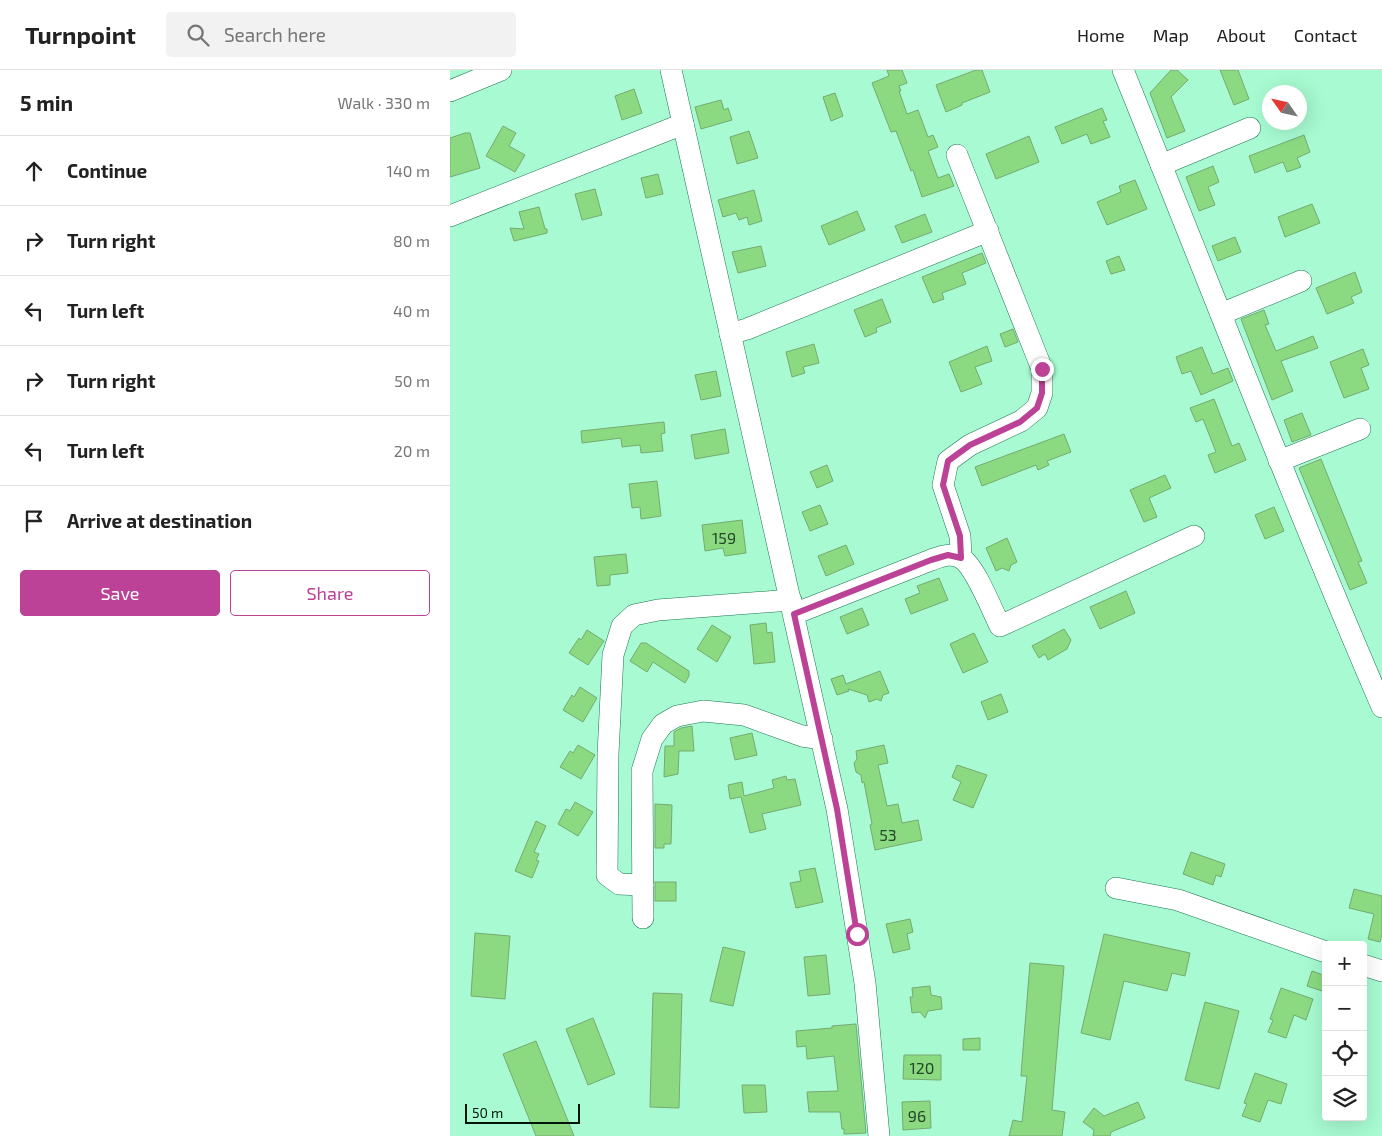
<!DOCTYPE html>
<html lang="en">
<head>
<meta charset="utf-8">
<style>
	:root { --surface:#fff; --page:#f2f2f2; --text:#222; --muted:#767676; --line:#e0e0e0; --accent:#bb4296 }
	body { margin:0; font-family:"Exo 2",sans-serif; background:var(--page); color:var(--text) }
	.controls { position:absolute; right:15px; bottom:15px; display:grid; overflow:hidden; border-radius:5px; box-shadow:0 5px 20px #0002 }
	.controls button { width:45px; height:45px; display:grid; place-items:center; padding:0; border:0; border-bottom:1px solid var(--line); background:var(--surface); color:var(--text); font:25px sans-serif }
	.compass { position:absolute; left:812px; top:15px; width:45px; height:45px; border-radius:50%; background:var(--surface); box-shadow:0 5px 20px #0002; rotate:304deg }
	.scale { position:absolute; left:15px; bottom:12px; width:115px; box-sizing:border-box; padding-left:5px; border:2px solid #00150a; border-top:0; font-size:14px; line-height:18px; white-space:nowrap; color:#00150a; -webkit-text-stroke:4px #a7fad1; paint-order:stroke }
	.stop { position:absolute; width:15px; height:15px; margin:-11px; border:4px solid #bb4296; border-radius:50%; background:#fff }
	.stop.end { background:#bb4296; border-color:#fff; box-shadow:0 1px 5px #0008 }
	.list { margin:0; padding:0; list-style:none }
	h2 { display:flex; justify-content:space-between; align-items:center; height:65px; margin:0; padding:0 20px; font-size:21px }
	h2 small { font-size:16px; font-weight:400; color:var(--muted) }
	.list li { display:grid; grid-template-columns:32px 1fr auto; gap:15px; align-items:center; box-sizing:border-box; height:70px; padding:0 20px; border-top:1px solid var(--line) }
	.list b { display:block; font-size:19px; white-space:nowrap }
	.list em { font-size:16px; font-style:normal; color:var(--muted) }
	.actions { display:flex; gap:10px; padding:15px 20px }
	.actions a { flex:1; padding:11px 0; border:1px solid var(--accent); border-radius:5px; text-align:center; font-size:18px; color:var(--accent) }
	.actions .main { background:var(--accent); color:#fff }
	.icon { flex:none; width:28px; height:28px; fill:none; stroke:currentColor; stroke-width:2; stroke-linecap:round; stroke-linejoin:round }
	.map { position:relative; flex:none; width:932px; height:1066px; overflow:hidden }
	header { display:flex; align-items:center; gap:30px; box-sizing:border-box; height:70px; padding:0 25px; background:var(--surface); border-bottom:1px solid var(--line) }
	header strong { font-size:24px }
	nav { display:flex; gap:28px; margin-inline-start:auto; font-size:18px }
	.search { width:350px; height:45px; background:var(--page); display:flex; align-items:center; gap:12px; box-sizing:border-box; padding:0 18px; border-radius:5px; color:var(--muted); font-size:19px }
	main { display:flex }
	aside { flex:1; background:var(--surface) }
	.map>svg:first-child { display:block }
</style>
</head>
<body>
<header>
<strong>Turnpoint</strong>
<div class="search"><svg class="icon" aria-label="search" viewBox="0 0 24 24"><circle cx="10" cy="10" r="6"/><path d="M15 15l6 6"/></svg>Search here</div>
<nav><a>Home</a><a>Map</a><a>About</a><a>Contact</a></nav>
</header>
<main>
<aside>
<h2>5 min<small>Walk · 330 m</small></h2>
<ul class="list">
<li><svg class="icon" aria-label="ahead" viewBox="0 0 24 24"><path d="M12 20V5M6 11l6-6 6 6"/></svg><div><b>Continue</b></div><em>140 m</em></li>
<li><svg class="icon" aria-label="right" viewBox="0 0 24 24"><path d="M7 20v-9h11M14 6l5 5-5 5"/></svg><div><b>Turn right</b></div><em>80 m</em></li>
<li><svg class="icon" aria-label="left" viewBox="0 0 24 24"><path d="M17 20v-9H6M10 6l-5 5 5 5"/></svg><div><b>Turn left</b></div><em>40 m</em></li>
<li><svg class="icon" aria-label="right" viewBox="0 0 24 24"><path d="M7 20v-9h11M14 6l5 5-5 5"/></svg><div><b>Turn right</b></div><em>50 m</em></li>
<li><svg class="icon" aria-label="left" viewBox="0 0 24 24"><path d="M17 20v-9H6M10 6l-5 5 5 5"/></svg><div><b>Turn left</b></div><em>20 m</em></li>
<li><svg class="icon" aria-label="arrive" viewBox="0 0 24 24"><path d="M6 21V4h12l-3 4 3 4H6"/></svg><div><b>Arrive at destination</b></div></li>
</ul>
<div class="actions"><a class="main">Save</a><a>Share</a></div>
</aside>
<div class="map">
<svg width="932" height="1066" viewBox="0 0 932 1066">
	<rect width="100%" height="100%" fill="#a7fad1"/>
	<g fill="#8bda82" stroke="#76aa70">
		<polygon points="437,0 452,0 457,13 449,16 451,21 449,21 457,44 468,40 478,67 483,65 488,77 478,81 488,108 499,104 504,116 472,127 463,100 461,101 446,61 441,62 422,13 439,6"/>
		<polygon points="526,0 532,0 540,22 512,33 512,35 496,42 486,15"/>
		<polygon points="721,0 727,0 738,10 721,27 735,61 717,68 700,23"/>
		<polygon points="770,0 788,0 799,29 784,35"/>
		<polygon points="184,19 192,43 172,50 165,26"/>
		<polygon points="385,23 393,46 381,51 373,27"/>
		<polygon points="271,30 274,40 278,38 282,50 251,59 245,37"/>
		<polygon points="652,38 657,50 653,51 660,67 641,74 637,64 612,74 605,57"/>
		<polygon points="53,56 66,63 59,76 75,85 65,102 36,86"/>
		<polygon points="299,61 308,88 287,94 280,67"/>
		<polygon points="15,63 20,63 30,98 0,107 0,68"/>
		<polygon points="854,65 860,82 847,88 851,97 837,102 833,92 805,103 799,86"/>
		<polygon points="579,66 589,92 546,109 536,84"/>
		<polygon points="763,96 769,112 758,117 765,135 749,141 736,107"/>
		<polygon points="208,104 213,124 196,128 191,108"/>
		<polygon points="685,110 697,139 657,155 647,132 671,122 669,116"/>
		<polygon points="145,119 152,145 132,150 125,124"/>
		<polygon points="304,120 312,151 299,155 297,147 289,150 286,143 273,147 268,130"/>
		<polygon points="862,134 870,153 835,167 828,147"/>
		<polygon points="89,137 95,159 97,159 97,163 64,171 60,158 74,159 69,142"/>
		<polygon points="407,141 415,160 379,175 371,156"/>
		<polygon points="475,144 482,162 452,173 445,156"/>
		<polygon points="785,167 791,182 768,191 762,176"/>
		<polygon points="311,176 316,196 288,203 282,182"/>
		<polygon points="532,183 536,193 512,203 516,214 492,223 494,229 483,233 472,207"/>
		<polygon points="669,186 675,200 661,204 656,191"/>
		<polygon points="905,202 912,222 901,227 904,233 877,244 866,218"/>
		<polygon points="432,229 441,252 426,258 427,262 415,267 404,240"/>
		<polygon points="814,240 819,254 815,255 826,281 863,266 868,278 831,291 843,321 822,330 791,249"/>
		<polygon points="563,259 568,272 555,277 550,264"/>
		<polygon points="364,274 369,293 353,297 355,303 342,307 336,282"/>
		<polygon points="537,276 542,291 525,297 532,314 511,322 499,292"/>
		<polygon points="752,277 763,304 778,298 783,311 751,325 741,301 732,304 726,287"/>
		<polygon points="913,279 919,295 911,298 919,319 894,328 880,292"/>
		<polygon points="266,301 271,326 251,330 245,305"/>
		<polygon points="764,329 782,376 789,373 796,390 765,403 758,385 766,382 753,349 746,352 740,338"/>
		<polygon points="852,343 861,365 842,372 834,350"/>
		<polygon points="214,352 215,363 211,364 213,381 191,383 190,375 172,377 171,368 132,373 131,361"/>
		<polygon points="275,359 279,383 245,389 241,365"/>
		<polygon points="614,364 621,382 597,391 599,395 588,400 586,395 532,416 525,397"/>
		<polygon points="871,389 912,491 908,492 917,513 900,520 849,398"/>
		<polygon points="377,395 383,411 367,418 360,402"/>
		<polygon points="715,405 721,418 699,428 707,447 694,452 680,420"/>
		<polygon points="207,411 211,446 191,449 190,437 182,438 179,414"/>
		<polygon points="370,435 378,454 360,461 352,442"/>
		<polygon points="824,437 834,461 815,469 805,445"/>
		<polygon points="292,450 296,483 275,486 273,478 255,481 252,455"/>
		<polygon points="557,468 567,492 561,495 559,501 552,498 546,501 536,478"/>
		<polygon points="396,475 404,494 376,506 368,486"/>
		<polygon points="176,484 178,503 160,505 160,515 147,516 144,487"/>
		<polygon points="489,508 498,530 461,544 455,529 470,523 467,516"/>
		<polygon points="676,521 685,543 650,559 640,537"/>
		<polygon points="412,538 419,555 397,564 390,547"/>
		<polygon points="316,553 317,563 322,562 325,592 304,594 300,555"/>
		<polygon points="262,555 281,567 267,592 247,579"/>
		<polygon points="614,559 621,570 617,579 598,590 595,584 589,588 582,576"/>
		<polygon points="137,560 154,571 138,595 119,583 129,568 131,570"/>
		<polygon points="524,563 538,592 513,603 500,574"/>
		<polygon points="191,573 196,573 239,601 239,606 235,613 203,592 197,602 180,591"/>
		<polygon points="430,601 439,623 433,625 431,631 427,629 419,632 417,625 398,619 399,621 387,625 381,609 393,605 396,614"/>
		<polygon points="130,617 147,628 133,652 113,640 122,625 124,627"/>
		<polygon points="551,624 558,642 538,650 531,632"/>
		<polygon points="242,656 244,681 229,681 228,704 214,707 215,676 224,676 224,662 231,658"/>
		<polygon points="302,663 307,685 285,690 280,668"/>
		<polygon points="128,675 145,685 131,709 110,697 120,681 123,683"/>
		<polygon points="434,675 438,693 428,695 437,736 448,734 452,753 468,750 472,770 425,780 420,755 422,754 414,712 412,713 411,705 406,702 404,693 407,689 406,681"/>
		<polygon points="507,695 537,705 523,738 503,730 511,712 502,707"/>
		<polygon points="336,706 337,710 345,709 351,735 312,744 316,759 300,763 291,727 280,729 278,715 292,712 294,726 324,718 322,710"/>
		<polygon points="125,732 143,742 128,766 108,754 116,739 120,741"/>
		<polygon points="205,734 222,735 221,774 214,774 214,778 205,778"/>
		<polygon points="86,751 96,756 84,782 89,784 86,790 89,791 82,808 65,801"/>
		<polygon points="741,782 775,794 771,807 766,805 763,815 733,804"/>
		<polygon points="365,798 373,832 346,838 340,813 351,811 349,801"/>
		<rect x="205" y="812" width="21" height="19"/>
		<polygon points="904,819 932,826 932,864 930,872 918,869 924,844 899,838"/>
		<polygon points="460,849 463,862 457,864 460,879 443,883 436,854"/>
		<polygon points="25,863 60,866 55,929 21,926"/>
		<polygon points="654,864 740,883 735,906 722,903 717,921 674,911 660,970 631,963"/>
		<polygon points="273,877 295,882 283,936 260,931"/>
		<polygon points="376,885 380,924 358,926 354,887"/>
		<polygon points="580,893 614,896 602,1040 615,1042 612,1066 559,1066 563,1050 572,1052 577,1006 571,1006 572,992"/>
		<polygon points="862,901 876,906 872,921 857,916"/>
		<polygon points="480,916 481,925 491,927 492,939 478,941 475,948 470,942 462,943 460,927 463,927 462,918"/>
		<polygon points="831,918 863,929 856,950 844,945 836,968 818,962 823,950 820,949"/>
		<polygon points="203,923 232,924 229,1038 200,1037"/>
		<polygon points="755,932 789,941 769,1019 735,1010"/>
		<polygon points="143,948 165,1004 138,1015 116,959"/>
		<polygon points="406,954 416,1063 394,1064 394,1059 392,1059 390,1042 359,1042 357,1022 388,1021 384,986 357,989 356,976 347,977 346,961 382,958 382,956"/>
		<polygon points="530,968 530,980 513,980 513,969"/>
		<polygon points="86,971 124,1066 86,1066 53,984"/>
		<polygon points="454,985 491,985 491,1010 453,1009"/>
		<polygon points="805,1003 837,1014 831,1034 818,1030 810,1052 792,1046 797,1034 794,1033"/>
		<polygon points="292,1015 315,1015 317,1042 294,1043"/>
		<polygon points="480,1031 481,1058 453,1060 452,1032"/>
		<polygon points="688,1032 695,1048 661,1062 660,1066 643,1066 644,1060 633,1052 644,1038 654,1046"/>
	</g>
	<g fill="none" stroke-linecap="round" stroke-linejoin="round">
		<defs>
			<g id="minor">
				<polyline points="221,0 387,739 415,913 429,1066"/>
				<path d="M673 0C759 212 841 426 932 637"/>
				<polyline points="0,21 51,0"/>
				<polyline points="507,85 592,299 592,323 587,338 571,351 520,375 498,391 493,415 510,466 511,488"/>
				<polyline points="711,95 800,58"/>
				<polyline points="0,146 233,54"/>
				<polyline points="771,244 851,211"/>
				<polyline points="280,264 297,259 538,161"/>
				<polyline points="829,391 910,359"/>
				<path d="M344 544 481 490C490 487 501 482 511 488 525 496 542 540 550 556L744 466"/>
				<polyline points="193,815 169,814 157,805 158,684 163,585 172,556 184,545 208,540 341,530"/>
				<polyline points="666,818 728,830 876,882"/>
				<polyline points="193,848 192,701 202,669 213,654 227,646 253,641 294,645 352,666 372,669"/>
				<polyline points="913,895 932,901"/>
			</g>
		</defs>
		<use href="#minor" stroke="#1d7652" stroke-width="22"/>
		<use href="#minor" stroke="#fff" stroke-width="21"/>
	</g>
	<g fill="none" stroke-linecap="round" stroke-linejoin="round">
		<polyline stroke="#bb4296" stroke-width="6" points="407,864 387,739 344,544 481,490 498,485 511,488 510,466 493,415 498,391 520,375 570,352 587,338 592,323 592,299"/>
	</g>
	<g text-anchor="middle" dominant-baseline="central" stroke-width="4.5" stroke-linejoin="round" paint-order="stroke">
		<g font-size="16" fill="#234628">
			<text x="274" y="467">159</text>
			<text x="438" y="764">53</text>
			<text x="472" y="997">120</text>
			<text x="467" y="1045">96</text>
		</g>
	</g>
</svg>
<div class="controls">
<button>+</button>
<button>−</button>
<button><svg class="icon" aria-label="locate" viewBox="0 0 24 24"><circle cx="12" cy="12" r="6"/><path d="M12 2v4M12 18v4M2 12h4M18 12h4"/></svg></button>
<button><svg class="icon" aria-label="layers" viewBox="0 0 24 24"><path d="M12 4l9 5-9 5-9-5zM3 14l9 5 9-5"/></svg></button>
</div>
<svg class="compass" viewBox="-18 -18 36 36"><path d="M0-13l5 13h-10z" fill="#e53935"/><path d="M0 13l5-13h-10z" fill="#767676"/></svg>
<div class="scale">50 m</div>
<div class="stop" style="left:407px;top:864px"></div>
<div class="stop end" style="left:592px;top:299px"></div>
</div>
</main>
</body>
</html>
